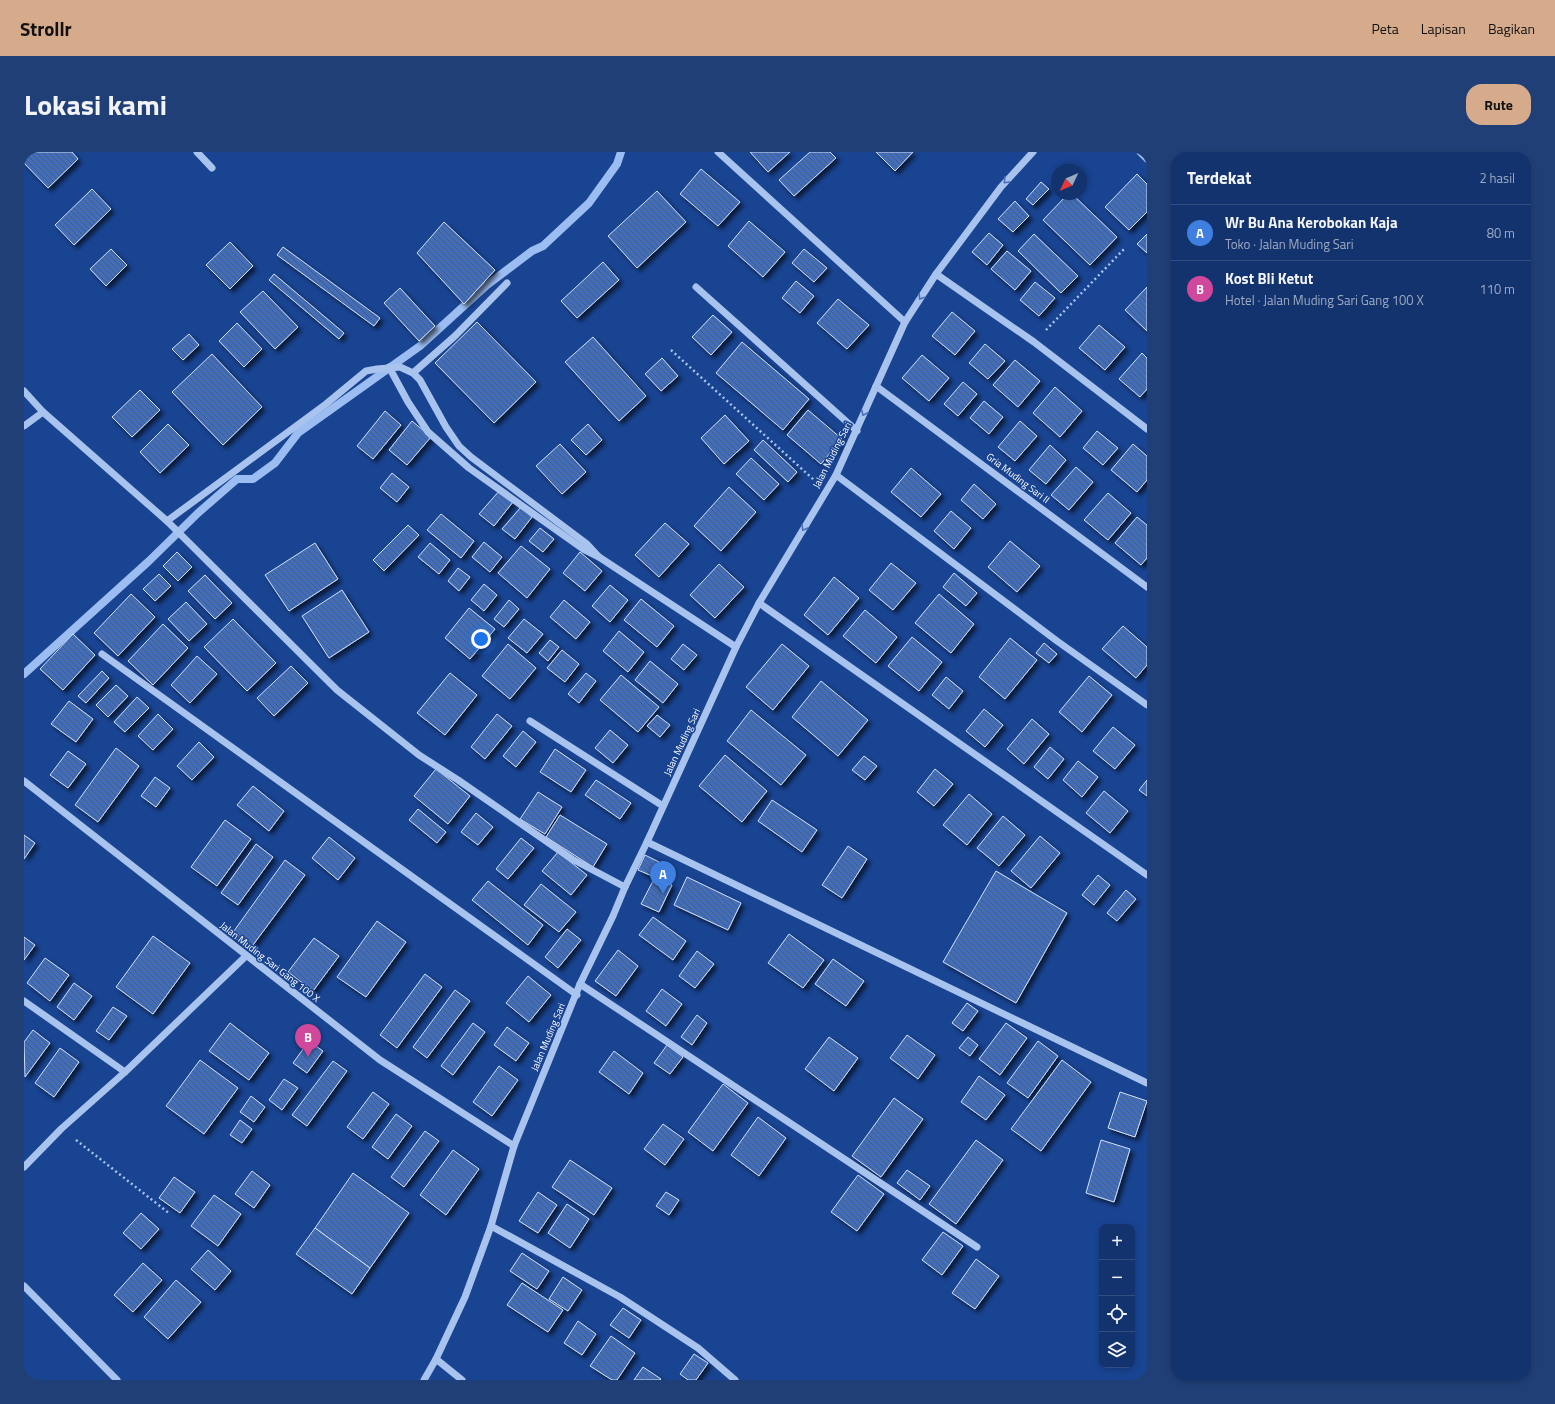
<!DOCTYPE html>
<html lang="id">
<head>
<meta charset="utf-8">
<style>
	:root { --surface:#13336e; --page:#203f76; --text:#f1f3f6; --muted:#9daac2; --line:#324e81; --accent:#d6ab8b }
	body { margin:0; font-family:"Titillium Web",sans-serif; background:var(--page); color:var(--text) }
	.controls { position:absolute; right:12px; bottom:12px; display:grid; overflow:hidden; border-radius:8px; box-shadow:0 2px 6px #0003 }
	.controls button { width:36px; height:36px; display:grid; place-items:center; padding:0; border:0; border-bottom:1px solid var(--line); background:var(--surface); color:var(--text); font:20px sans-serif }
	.compass { position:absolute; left:1027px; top:12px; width:36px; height:36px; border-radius:50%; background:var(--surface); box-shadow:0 2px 6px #0003; rotate:226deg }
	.you { position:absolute; left:457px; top:487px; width:14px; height:14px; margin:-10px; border:3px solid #fff; border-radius:50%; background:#1a73e8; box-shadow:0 0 0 6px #1a73e833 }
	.badge { display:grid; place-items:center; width:26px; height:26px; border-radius:50%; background:var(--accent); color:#fff; font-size:13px; font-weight:700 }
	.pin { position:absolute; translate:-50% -33px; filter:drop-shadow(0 1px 2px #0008) }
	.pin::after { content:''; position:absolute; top:21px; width:14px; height:12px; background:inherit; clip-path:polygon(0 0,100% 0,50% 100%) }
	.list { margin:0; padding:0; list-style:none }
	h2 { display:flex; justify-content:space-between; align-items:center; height:52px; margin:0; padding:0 16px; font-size:17px }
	h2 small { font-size:13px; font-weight:400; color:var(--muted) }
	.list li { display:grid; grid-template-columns:26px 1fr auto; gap:12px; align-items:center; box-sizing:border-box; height:56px; padding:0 16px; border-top:1px solid var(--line) }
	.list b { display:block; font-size:15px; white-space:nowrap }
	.list p { margin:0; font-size:13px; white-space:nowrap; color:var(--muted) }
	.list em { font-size:13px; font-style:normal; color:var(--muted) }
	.icon { flex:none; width:22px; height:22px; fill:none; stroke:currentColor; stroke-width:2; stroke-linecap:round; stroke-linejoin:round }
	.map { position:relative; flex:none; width:1123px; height:1228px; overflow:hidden; border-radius:16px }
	header { display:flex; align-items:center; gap:24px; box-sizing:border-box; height:56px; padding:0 20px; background:var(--accent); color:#111 }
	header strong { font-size:19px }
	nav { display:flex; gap:22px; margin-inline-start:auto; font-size:14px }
	.intro { display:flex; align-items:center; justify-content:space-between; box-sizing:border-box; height:96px; padding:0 24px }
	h1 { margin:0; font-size:28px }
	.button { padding:10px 18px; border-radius:16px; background:var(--accent); color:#111; font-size:14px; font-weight:700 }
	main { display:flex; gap:24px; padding:0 24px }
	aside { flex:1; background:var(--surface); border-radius:16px; box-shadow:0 2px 6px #0003 }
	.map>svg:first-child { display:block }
</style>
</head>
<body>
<header>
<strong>Strollr</strong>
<nav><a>Peta</a><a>Lapisan</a><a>Bagikan</a></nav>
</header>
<div class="intro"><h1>Lokasi kami</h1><a class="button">Rute</a></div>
<main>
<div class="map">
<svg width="1123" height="1228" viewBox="0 0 1123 1228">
	<defs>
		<pattern id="building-back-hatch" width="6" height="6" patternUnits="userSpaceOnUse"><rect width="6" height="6" fill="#426eb9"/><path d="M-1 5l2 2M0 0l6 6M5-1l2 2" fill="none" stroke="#485b7d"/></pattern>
		<filter id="shadow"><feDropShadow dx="3.5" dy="3.5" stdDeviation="2" flood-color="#0009"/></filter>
	</defs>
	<rect width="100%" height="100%" fill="#194492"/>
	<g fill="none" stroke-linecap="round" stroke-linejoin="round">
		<polyline stroke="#9cbdf2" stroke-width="8" points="0,522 125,409 174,361 213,327 229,327 251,311 274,281 396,194 463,133 508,99 519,94 565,51 593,12 597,0"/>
	</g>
	<g fill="url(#building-back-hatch)" stroke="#cfe0fb" filter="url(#shadow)">
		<polygon points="6,0 48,0 54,7 24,36 0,11 0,6"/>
		<polygon points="726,0 766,0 744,20"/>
		<polygon points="786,0 806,0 812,6 770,44 755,28"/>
		<polygon points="852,0 889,0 871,19"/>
		<polygon points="677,17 716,50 694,74 656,42"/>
		<polygon points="1113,22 1123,32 1123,60 1105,78 1081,55"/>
		<polygon points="1017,30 1025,37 1009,53 1002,47"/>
		<polygon points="68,37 87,57 50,93 31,73"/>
		<polygon points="633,39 662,70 613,116 584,84"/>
		<polygon points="1044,42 1048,42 1093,85 1066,113 1019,68"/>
		<polygon points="991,49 1005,64 989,80 974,67"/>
		<polygon points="725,69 761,100 739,125 704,94"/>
		<polygon points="420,70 471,118 440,152 393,101"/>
		<polygon points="965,81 979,93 963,113 948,100"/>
		<polygon points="1010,82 1054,124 1037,141 994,99"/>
		<polygon points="1123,82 1123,101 1113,92"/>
		<polygon points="206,90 229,114 206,137 182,113"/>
		<polygon points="259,95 356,166 350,174 253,103"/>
		<polygon points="87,97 103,113 82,134 66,117"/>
		<polygon points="780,97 803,116 790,130 768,111"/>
		<polygon points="983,99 1007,119 991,138 967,117"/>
		<polygon points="579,110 595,128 553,166 537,149"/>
		<polygon points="250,122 320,181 315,187 245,128"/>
		<polygon points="772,129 790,144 776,161 758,146"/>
		<polygon points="1011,130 1031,146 1015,164 996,148"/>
		<polygon points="1123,135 1123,179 1101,158"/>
		<polygon points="376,136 411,174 395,189 360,151"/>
		<polygon points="239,139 274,175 251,197 216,160"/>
		<polygon points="814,147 845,173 823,197 793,171"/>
		<polygon points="928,160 951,179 931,203 908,184"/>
		<polygon points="689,163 708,180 687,203 668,185"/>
		<polygon points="453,170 512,230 470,271 411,211"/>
		<polygon points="213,171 238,197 220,215 195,189"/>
		<polygon points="1075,173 1101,195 1081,218 1055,196"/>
		<polygon points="165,182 175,193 159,208 148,197"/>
		<polygon points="569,185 622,244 595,269 541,210"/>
		<polygon points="718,190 785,247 759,278 692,221"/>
		<polygon points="961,192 981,209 964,227 945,211"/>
		<polygon points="1118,201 1123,206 1123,237 1116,245 1095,227"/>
		<polygon points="188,202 238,255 199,293 148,240"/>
		<polygon points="898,203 925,226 905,249 878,226"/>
		<polygon points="638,206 654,224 637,239 621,222"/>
		<polygon points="991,208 1016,229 994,255 969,233"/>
		<polygon points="939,230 953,242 934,264 920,252"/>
		<polygon points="1031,235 1058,259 1036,285 1009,261"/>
		<polygon points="116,238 136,258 108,285 88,265"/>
		<polygon points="960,249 979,265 965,282 946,266"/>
		<polygon points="784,258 818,287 797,312 763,283"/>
		<polygon points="361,259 377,273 349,307 333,294"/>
		<polygon points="701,263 725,289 700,312 677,286"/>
		<polygon points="388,269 407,285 383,313 365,298"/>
		<polygon points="996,269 1013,284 991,309 974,295"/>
		<polygon points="144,272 165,293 136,321 116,300"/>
		<polygon points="564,272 578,288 562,303 547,288"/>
		<polygon points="1073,279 1094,296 1079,313 1059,296"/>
		<polygon points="739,288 773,320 764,330 730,298"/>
		<polygon points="536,292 562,320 538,342 512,314"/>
		<polygon points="1109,292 1123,304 1123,328 1113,340 1087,318"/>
		<polygon points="1026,293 1042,308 1022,332 1005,318"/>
		<polygon points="727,306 755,332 740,348 712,322"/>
		<polygon points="1052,315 1069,330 1045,358 1027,343"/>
		<polygon points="887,316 917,342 897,365 867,340"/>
		<polygon points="368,321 385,335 373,350 356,336"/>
		<polygon points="950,332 972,352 959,367 937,348"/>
		<polygon points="705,335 732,360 697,399 670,374"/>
		<polygon points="476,338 489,350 470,374 455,362"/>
		<polygon points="1084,341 1107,361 1084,388 1060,368"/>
		<polygon points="497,355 508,365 491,387 478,377"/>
		<polygon points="927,359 947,376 930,397 910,379"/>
		<polygon points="417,362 450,389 437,406 403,378"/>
		<polygon points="1113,365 1123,373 1123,406 1117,413 1091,391"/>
		<polygon points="641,371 665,392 635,425 611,403"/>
		<polygon points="384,373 395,383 360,419 349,408"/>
		<polygon points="516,376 530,387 519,400 505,389"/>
		<polygon points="986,389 1016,414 993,440 964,415"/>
		<polygon points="460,390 478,405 466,420 448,405"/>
		<polygon points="291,391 314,427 265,459 241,423"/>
		<polygon points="406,391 426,408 415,422 394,405"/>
		<polygon points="497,394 526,417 503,446 474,421"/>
		<polygon points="153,400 168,415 154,429 139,414"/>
		<polygon points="556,400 578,419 561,439 539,421"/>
		<polygon points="867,411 892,431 869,458 845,438"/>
		<polygon points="695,412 720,435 691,466 666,443"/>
		<polygon points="434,416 446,425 435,439 424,429"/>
		<polygon points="930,421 953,441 942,454 919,435"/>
		<polygon points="135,422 147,434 131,449 119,437"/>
		<polygon points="181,423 208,451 191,467 164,439"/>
		<polygon points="810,425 835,446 804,483 780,463"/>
		<polygon points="460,432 473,443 460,459 447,448"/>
		<polygon points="586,433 604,448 586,470 568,454"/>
		<polygon points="318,438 345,480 305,506 278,464"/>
		<polygon points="107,442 131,465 94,504 70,481"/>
		<polygon points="915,442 950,472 927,501 891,471"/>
		<polygon points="617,447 650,474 633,495 600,468"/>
		<polygon points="485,448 495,457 480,475 470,467"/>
		<polygon points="540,448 566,470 552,487 526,465"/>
		<polygon points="162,450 183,472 165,489 144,467"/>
		<polygon points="445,456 471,477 446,507 421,486"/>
		<polygon points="841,458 873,485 852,511 819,484"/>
		<polygon points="209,467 252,511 223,539 180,495"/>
		<polygon points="500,467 519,482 503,501 484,486"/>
		<polygon points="139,472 164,496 129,533 104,509"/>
		<polygon points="1099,474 1123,495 1123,513 1112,526 1078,497"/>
		<polygon points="595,479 620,500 604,520 579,499"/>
		<polygon points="49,482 71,503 39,538 16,517"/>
		<polygon points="888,485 918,510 895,539 864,514"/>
		<polygon points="986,486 1013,508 981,547 955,525"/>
		<polygon points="526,488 535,495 524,509 515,501"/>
		<polygon points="1020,491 1033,502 1025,511 1012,501"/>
		<polygon points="484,492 512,516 486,547 458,524"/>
		<polygon points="659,492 673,503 660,518 647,507"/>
		<polygon points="758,492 785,514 749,558 722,535"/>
		<polygon points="538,498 555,512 541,530 523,516"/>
		<polygon points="173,504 193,522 166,551 147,533"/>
		<polygon points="626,509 654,532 639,551 611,528"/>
		<polygon points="267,514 284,531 250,564 233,546"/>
		<polygon points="78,519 85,526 62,551 54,544"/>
		<polygon points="426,521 453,543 421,583 393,561"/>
		<polygon points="562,521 572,529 555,551 544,542"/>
		<polygon points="597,523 635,555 614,580 576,548"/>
		<polygon points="1065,524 1088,543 1058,580 1035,560"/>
		<polygon points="922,525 939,539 925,557 908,543"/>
		<polygon points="797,529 844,568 814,604 768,565"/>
		<polygon points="92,533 104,544 84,565 72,553"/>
		<polygon points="113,545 125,556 101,580 90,570"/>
		<polygon points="45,549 69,567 52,590 27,572"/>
		<polygon points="960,557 979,573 961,595 942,579"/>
		<polygon points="727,558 782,603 757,633 703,589"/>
		<polygon points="134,562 149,577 129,598 114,584"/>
		<polygon points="473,562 488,574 461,607 447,595"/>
		<polygon points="633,563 646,573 636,585 623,574"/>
		<polygon points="1008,567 1025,582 1000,612 983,597"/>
		<polygon points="1089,575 1111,593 1091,617 1069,599"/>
		<polygon points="586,578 604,593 589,611 571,596"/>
		<polygon points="499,579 512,590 492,615 479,604"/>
		<polygon points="175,590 190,605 168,628 153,614"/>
		<polygon points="1026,595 1040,607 1024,627 1010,615"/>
		<polygon points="92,596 115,614 74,670 51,653"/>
		<polygon points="531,597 562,618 547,640 516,620"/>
		<polygon points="44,599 62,612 44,636 26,623"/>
		<polygon points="701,603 743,639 718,670 675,634"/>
		<polygon points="840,604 853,614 841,628 828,618"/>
		<polygon points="1054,609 1074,625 1058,645 1039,628"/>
		<polygon points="412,617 446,644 424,672 390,644"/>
		<polygon points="911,617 929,632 910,654 893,640"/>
		<polygon points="131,625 146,636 132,655 117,644"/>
		<polygon points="572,628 607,651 596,667 561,643"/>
		<polygon points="1123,628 1123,644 1115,638"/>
		<polygon points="229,634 260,659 245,679 213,653"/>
		<polygon points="1080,639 1104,659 1086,681 1062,661"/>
		<polygon points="514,640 538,655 521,682 496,667"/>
		<polygon points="945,642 968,662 943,693 919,673"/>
		<polygon points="748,648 793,678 778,700 734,669"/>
		<polygon points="394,657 422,680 413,691 385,668"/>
		<polygon points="452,661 469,675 454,693 437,680"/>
		<polygon points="536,663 583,692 569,715 522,685"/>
		<polygon points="979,664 1001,683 975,714 953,696"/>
		<polygon points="201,668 227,687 193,734 167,715"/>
		<polygon points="0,683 11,691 0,707"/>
		<polygon points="1016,684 1036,701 1007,736 987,719"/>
		<polygon points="305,685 331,706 314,728 288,706"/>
		<polygon points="497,686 510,696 484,727 472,717"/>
		<polygon points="232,692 249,705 214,753 197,741"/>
		<polygon points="824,694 843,707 818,746 798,733"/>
		<polygon points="534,700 563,723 547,743 518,719"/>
		<polygon points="621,703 635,710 628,724 614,718"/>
		<polygon points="261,708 281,723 226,797 207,783"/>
		<polygon points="972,719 1043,761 992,851 919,810"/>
		<polygon points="1074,723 1086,733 1070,753 1058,743"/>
		<polygon points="631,725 648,733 635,760 617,752"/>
		<polygon points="663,725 717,751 704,778 650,753"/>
		<polygon points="464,729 519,773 504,793 448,748"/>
		<polygon points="517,732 552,760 535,780 500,753"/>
		<polygon points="1102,738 1112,747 1093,769 1083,761"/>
		<polygon points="629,765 662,789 649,808 615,783"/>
		<polygon points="353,769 382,790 342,845 313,825"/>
		<polygon points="543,777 557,788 534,816 521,805"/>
		<polygon points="765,782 800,808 779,836 744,811"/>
		<polygon points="129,784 166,811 129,862 92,835"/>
		<polygon points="0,785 11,793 0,808"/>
		<polygon points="290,786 315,804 289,839 264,820"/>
		<polygon points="594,798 614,814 592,844 571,829"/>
		<polygon points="673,799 690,812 671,836 655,824"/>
		<polygon points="21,806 45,823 26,849 3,831"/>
		<polygon points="809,807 840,829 822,854 791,832"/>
		<polygon points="401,822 418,835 373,896 356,883"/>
		<polygon points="504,824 527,843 505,870 482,851"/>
		<polygon points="50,831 68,844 50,868 33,855"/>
		<polygon points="638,837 658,852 642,874 622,859"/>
		<polygon points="431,838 446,849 403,906 389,895"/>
		<polygon points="943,851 954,859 939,879 928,871"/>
		<polygon points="89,855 103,864 85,888 72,879"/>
		<polygon points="673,863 683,871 668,893 657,885"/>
		<polygon points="206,871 245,901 225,928 185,899"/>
		<polygon points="449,871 461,880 429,923 417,914"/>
		<polygon points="982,871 1003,886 976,923 955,907"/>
		<polygon points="483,875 505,891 492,909 470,893"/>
		<polygon points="9,878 26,891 1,925 0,890"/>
		<polygon points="883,883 911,903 894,927 866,906"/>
		<polygon points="805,885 834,906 810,939 781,917"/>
		<polygon points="944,885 954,893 946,904 935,896"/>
		<polygon points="285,889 299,899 283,921 269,911"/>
		<polygon points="1014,889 1034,904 1004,946 983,931"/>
		<polygon points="643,893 659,905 646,922 630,911"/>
		<polygon points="36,896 55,910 30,945 11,931"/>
		<polygon points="590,899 619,921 605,942 575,920"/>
		<polygon points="176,908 214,936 180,982 142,954"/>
		<polygon points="1038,908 1067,930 1017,999 987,977"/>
		<polygon points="309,909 323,919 283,974 268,963"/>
		<polygon points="475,914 494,928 468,964 449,950"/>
		<polygon points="955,924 981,943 962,968 937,950"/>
		<polygon points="260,927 274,936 258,958 245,948"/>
		<polygon points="699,932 724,951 689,999 664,980"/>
		<polygon points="349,940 365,952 339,987 323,975"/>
		<polygon points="1096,940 1123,949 1111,985 1084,976"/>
		<polygon points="227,944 241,955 230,970 216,960"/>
		<polygon points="870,946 899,967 857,1025 828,1004"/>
		<polygon points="372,962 388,974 364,1007 348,995"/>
		<polygon points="734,965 762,986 735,1024 707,1003"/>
		<polygon points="216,968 228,977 218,991 206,983"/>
		<polygon points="639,972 660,987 641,1013 620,997"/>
		<polygon points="401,979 415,989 380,1035 367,1025"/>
		<polygon points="952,988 979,1008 932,1072 905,1052"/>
		<polygon points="1077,988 1106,997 1090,1050 1062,1041"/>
		<polygon points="429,998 455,1017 422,1063 396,1043"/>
		<polygon points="546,1008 588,1036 570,1063 528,1035"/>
		<polygon points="883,1018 906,1034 896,1048 873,1031"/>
		<polygon points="228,1019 246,1033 230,1056 211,1042"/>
		<polygon points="329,1021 385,1061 346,1116 291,1076"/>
		<polygon points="834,1023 860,1042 833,1079 807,1060"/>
		<polygon points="150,1025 171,1040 156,1061 135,1046"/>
		<polygon points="514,1040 533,1053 514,1081 495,1069"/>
		<polygon points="642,1040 655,1048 645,1063 632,1054"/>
		<polygon points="190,1043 217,1062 194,1094 167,1074"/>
		<polygon points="543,1052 565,1067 546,1096 524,1081"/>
		<polygon points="117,1061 135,1077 117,1097 99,1081"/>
		<polygon points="291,1076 346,1116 328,1142 272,1102"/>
		<polygon points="919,1080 939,1094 918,1123 898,1108"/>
		<polygon points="184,1098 207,1119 191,1138 167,1117"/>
		<polygon points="498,1101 525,1119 513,1137 486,1119"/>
		<polygon points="952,1107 975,1124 951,1157 928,1141"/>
		<polygon points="119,1111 138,1128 109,1160 90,1143"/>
		<polygon points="539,1125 558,1138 544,1159 525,1147"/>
		<polygon points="152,1128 177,1150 144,1187 120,1165"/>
		<polygon points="498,1131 539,1158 524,1180 483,1153"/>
		<polygon points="599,1156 617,1168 605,1186 586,1173"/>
		<polygon points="554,1169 572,1182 558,1203 540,1191"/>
		<polygon points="587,1184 611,1201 593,1228 588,1228 566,1214"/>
		<polygon points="670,1202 684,1211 672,1228 664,1228 656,1222"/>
		<polygon points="619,1215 637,1227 636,1228 610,1228"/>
	</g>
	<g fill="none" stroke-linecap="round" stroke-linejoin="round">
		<g stroke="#a9c3ef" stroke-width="2.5" stroke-dasharray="2 3" stroke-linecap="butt">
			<polyline points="1022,178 1101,96"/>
			<polyline points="647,198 790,328"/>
			<polyline points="52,988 146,1062"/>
		</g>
		<g stroke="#a9c3ef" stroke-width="7">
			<polyline points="173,0 188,16"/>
			<polyline points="694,0 881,170"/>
			<polyline points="1116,0 1123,7"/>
			<polyline points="912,122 1010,190 1123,277"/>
			<polyline points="672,135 833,279"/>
			<polyline points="365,215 384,250 404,280 445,316 559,397 575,405 712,495"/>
			<polyline points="389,221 431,184 483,131"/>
			<polyline points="852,234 1123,435"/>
			<polyline points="0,239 19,260 143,369 313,538 395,603 434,628 548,707 601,735"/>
			<polyline points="0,274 19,260"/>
			<polyline points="812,323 1033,489 1123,553"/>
			<polyline points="143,369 302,252 342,219 353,217 376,215 389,221 396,228 422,275 435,294 447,305 563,392 575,405"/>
			<polyline points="735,451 1123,723"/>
			<polyline points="78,502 553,843"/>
			<polyline points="506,569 639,654"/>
			<polyline points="0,629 356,908 490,994"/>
			<polyline points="623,690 1123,931"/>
			<polyline points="556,832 953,1095"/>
			<polyline points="0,849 101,920"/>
			<polyline points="0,1015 37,977 101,920 222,804"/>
			<polyline points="467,1074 596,1145 674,1196 711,1228"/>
			<polyline points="0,1134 93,1228"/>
			<polyline points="412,1207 438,1228"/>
			<polyline points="400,1228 412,1207 441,1145 467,1074 490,994 556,832 589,764 601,735 623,690 712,495 735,451 812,323 881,170 912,122 977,35 1009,0"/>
		</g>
	</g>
	<defs><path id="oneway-chevron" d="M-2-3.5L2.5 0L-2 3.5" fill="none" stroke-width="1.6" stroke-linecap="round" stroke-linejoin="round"/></defs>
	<g stroke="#4b70b3">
		<use href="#oneway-chevron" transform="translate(982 29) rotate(133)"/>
		<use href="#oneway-chevron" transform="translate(897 145) rotate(122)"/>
		<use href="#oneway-chevron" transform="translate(840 261) rotate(114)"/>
		<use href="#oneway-chevron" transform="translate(780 376) rotate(121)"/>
	</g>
	<g text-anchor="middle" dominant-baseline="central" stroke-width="3" stroke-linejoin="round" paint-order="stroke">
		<g font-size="10" fill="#fff" stroke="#194492">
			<text transform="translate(808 303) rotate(-63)">Jalan Muding Sari</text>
			<text transform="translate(994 326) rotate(37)">Gria Muding Sari II</text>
			<text transform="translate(658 590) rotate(-65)">Jalan Muding Sari</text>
			<text transform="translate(246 810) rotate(38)">Jalan Muding Sari Gang 100 X</text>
			<text transform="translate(524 885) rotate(-67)">Jalan Muding Sari</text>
		</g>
	</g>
</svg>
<div class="controls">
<button>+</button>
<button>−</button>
<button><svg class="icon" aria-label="locate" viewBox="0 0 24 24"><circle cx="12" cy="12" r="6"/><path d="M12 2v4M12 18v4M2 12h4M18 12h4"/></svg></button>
<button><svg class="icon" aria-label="layers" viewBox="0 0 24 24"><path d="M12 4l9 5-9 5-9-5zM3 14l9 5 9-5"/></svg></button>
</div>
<svg class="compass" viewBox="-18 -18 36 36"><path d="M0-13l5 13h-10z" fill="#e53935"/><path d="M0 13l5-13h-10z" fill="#9daac2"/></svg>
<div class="you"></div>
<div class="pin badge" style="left:639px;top:742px;background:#3f7fe0">A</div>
<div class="pin badge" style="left:284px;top:905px;background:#d1479c">B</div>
</div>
<aside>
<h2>Terdekat<small>2 hasil</small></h2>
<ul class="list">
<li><span class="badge" style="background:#3f7fe0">A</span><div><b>Wr Bu Ana Kerobokan Kaja</b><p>Toko · Jalan Muding Sari</p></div><em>80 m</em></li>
<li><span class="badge" style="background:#d1479c">B</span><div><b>Kost Bli Ketut</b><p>Hotel · Jalan Muding Sari Gang 100 X</p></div><em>110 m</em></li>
</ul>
</aside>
</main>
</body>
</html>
